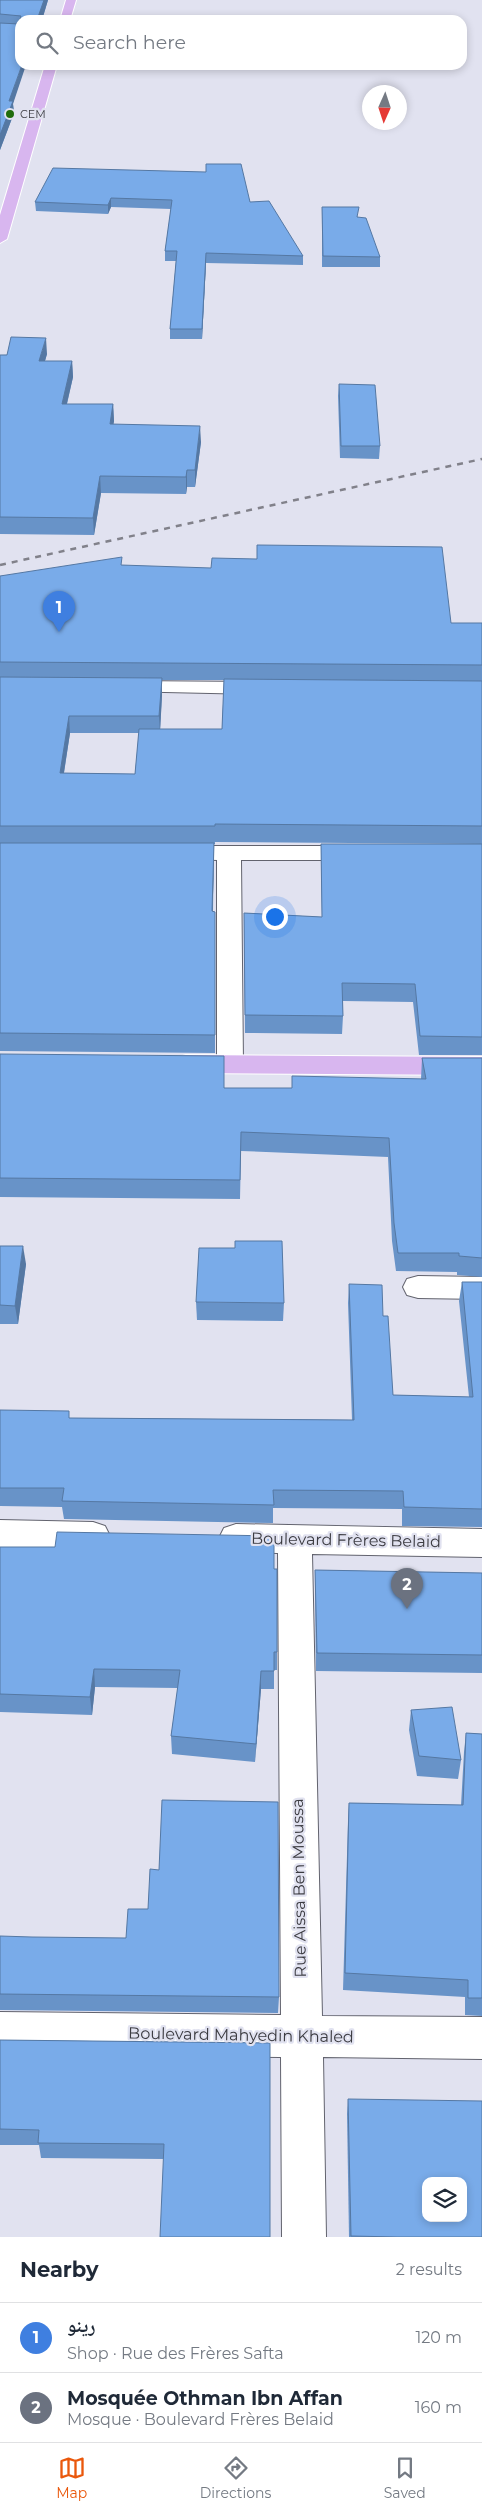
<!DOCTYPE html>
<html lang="en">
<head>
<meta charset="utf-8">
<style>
	:root { --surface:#fff; --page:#f6f6f7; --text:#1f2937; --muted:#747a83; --line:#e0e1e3; --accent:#ea580c }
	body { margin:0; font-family:Montserrat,"Noto Naskh Arabic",sans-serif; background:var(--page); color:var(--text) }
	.controls { position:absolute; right:15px; bottom:15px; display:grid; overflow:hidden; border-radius:10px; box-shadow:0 2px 8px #0003 }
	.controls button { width:45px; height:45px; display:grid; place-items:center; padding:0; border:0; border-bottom:1px solid var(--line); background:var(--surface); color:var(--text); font:25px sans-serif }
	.compass { position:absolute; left:362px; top:85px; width:45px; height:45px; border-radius:50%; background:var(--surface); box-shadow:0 2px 8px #0003; rotate:183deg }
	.you { position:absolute; left:274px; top:916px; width:18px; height:18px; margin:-12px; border:4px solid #fff; border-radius:50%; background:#1a73e8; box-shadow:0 0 0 8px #1a73e833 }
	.badge { display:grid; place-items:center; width:32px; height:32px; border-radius:50%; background:var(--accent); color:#fff; font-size:16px; font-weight:700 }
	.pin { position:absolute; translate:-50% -41px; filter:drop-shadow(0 1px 2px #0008) }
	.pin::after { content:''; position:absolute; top:26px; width:18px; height:15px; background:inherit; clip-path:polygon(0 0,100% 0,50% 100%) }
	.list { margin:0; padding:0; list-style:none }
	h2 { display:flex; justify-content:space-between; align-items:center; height:65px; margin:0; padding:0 20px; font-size:21px }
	h2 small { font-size:16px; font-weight:400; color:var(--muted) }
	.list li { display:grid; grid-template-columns:32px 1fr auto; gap:15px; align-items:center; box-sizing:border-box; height:70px; padding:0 20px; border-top:1px solid var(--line) }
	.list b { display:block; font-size:19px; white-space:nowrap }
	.list p { margin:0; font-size:16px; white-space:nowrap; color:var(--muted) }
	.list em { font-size:16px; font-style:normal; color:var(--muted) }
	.icon { flex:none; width:28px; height:28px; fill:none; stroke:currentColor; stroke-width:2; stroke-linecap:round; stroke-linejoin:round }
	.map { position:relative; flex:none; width:482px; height:2237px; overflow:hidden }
	.search { position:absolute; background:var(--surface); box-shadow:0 2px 8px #0003; left:15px; right:15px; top:15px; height:55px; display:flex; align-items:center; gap:12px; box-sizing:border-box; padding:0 18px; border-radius:15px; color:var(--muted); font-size:19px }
	.sheet { height:205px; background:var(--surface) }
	nav { display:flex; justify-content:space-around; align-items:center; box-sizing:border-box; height:70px; border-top:1px solid var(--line); background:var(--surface); font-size:14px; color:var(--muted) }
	nav a { display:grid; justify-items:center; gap:2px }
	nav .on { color:var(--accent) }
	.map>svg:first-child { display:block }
</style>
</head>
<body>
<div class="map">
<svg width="482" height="2237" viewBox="0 0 482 2237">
	<rect width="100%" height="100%" fill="#e1e2f0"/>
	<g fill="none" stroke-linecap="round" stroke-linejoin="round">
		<defs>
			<g id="minor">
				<polygon points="126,681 261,682 268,684 271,688 268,692 261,694 119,691 116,687 119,683"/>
				<polygon points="176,846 358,846 366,848 370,853 366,858 358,860 241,860 243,1064 239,1070 230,1073 221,1070 217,1064 217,860 168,858 164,853 168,848"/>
				<polygon points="418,1276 482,1277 482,1299 418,1298 407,1295 403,1287 407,1279"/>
				<polygon points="0,1520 93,1522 105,1526 110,1536 105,1546 93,1550 0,1548"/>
				<polygon points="236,1524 482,1529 482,1557 312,1554 322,2016 482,2017 482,2059 323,2057 326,2237 282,2237 281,2057 0,2054 0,2012 281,2015 278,1553 236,1552 224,1548 219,1538 224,1528"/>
			</g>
			<g id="major">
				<polygon points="66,0 76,0 70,20 60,20"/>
				<polygon points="45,65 57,65 7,239 0,243 0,215"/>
				<polygon points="186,1055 482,1057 482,1075 186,1073 177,1070 173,1064 177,1058"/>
			</g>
		</defs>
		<use href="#minor" stroke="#62636e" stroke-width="2"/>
		<use href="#major" stroke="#fff" stroke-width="2"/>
		<use href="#minor" fill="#fff" fill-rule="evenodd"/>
		<use href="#major" fill="#d8b6ef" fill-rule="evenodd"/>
		<polyline stroke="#81818a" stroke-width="2.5" stroke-dasharray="6 6" stroke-linecap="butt" points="0,565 482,459"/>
	</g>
	<g fill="#6893c8" fill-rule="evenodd">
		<polygon points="0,0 48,0 42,20 20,20 13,104 14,113 0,150"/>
		<polygon points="206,164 250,202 303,256 303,265 206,263 202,339 170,339 170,329 176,261 165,261 165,251 171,209 111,207 108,214 36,211 35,202 206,172"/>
		<polygon points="322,207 358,217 380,257 380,267 322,267"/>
		<polygon points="47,354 45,361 72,361 73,377 67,404 113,404 114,421 113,424 201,442 195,487 187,487 186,494 101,493 94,535 0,534 0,355"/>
		<polygon points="339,384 380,446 379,459 340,458 338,396"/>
		<path d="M123 565 451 623H482V844L215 842V844H214L213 911 215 912V1053L0 1051V576ZM162 680H224L222 729H160L162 695ZM70 733H139L135 774 64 773Z"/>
		<polygon points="321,844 482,844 482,1055 419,1055 413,1002 343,1001 343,1016 342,1034 245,1033 244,913 322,917 321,862"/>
		<polygon points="0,1054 225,1088 292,1088 421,1079 422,1058 482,1058 482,1277 457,1275 457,1272 396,1271 392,1241 388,1157 241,1151 240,1199 0,1197"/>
		<polygon points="0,1246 26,1264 18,1324 0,1324"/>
		<polygon points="462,1282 482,1282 482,1527 402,1526 402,1509 273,1508 273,1523 64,1519 62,1507 0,1506 0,1410 70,1418 352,1420 348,1303 349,1284 383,1316 393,1395 469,1397 459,1301"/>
		<polygon points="196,1302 284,1303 283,1321 197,1320"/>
		<polygon points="0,1547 274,1569 277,1652 277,1670 274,1670 274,1689 261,1689 255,1762 172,1754 171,1736 178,1688 95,1687 92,1715 0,1712"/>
		<polygon points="315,1570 482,1573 482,1673 316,1671 315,1588"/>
		<polygon points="411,1710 461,1760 458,1779 417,1776 409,1730"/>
		<polygon points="466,1733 482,1734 482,2016 465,2015 465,1997 343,1990 348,1821 349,1803 461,1805 464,1752"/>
		<polygon points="0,1936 279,1997 278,2013 0,2010"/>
		<polygon points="0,2040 270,2043 163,2159 41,2158 39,2145 0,2145"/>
		<polygon points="348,2099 482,2237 349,2237 347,2114"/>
	</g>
	<g fill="#5578a3">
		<polygon points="44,0 48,0 42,20 37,20"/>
		<polygon points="22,65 26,65 13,104 14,113 0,150 0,135 9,101"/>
		<polygon points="111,198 111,207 108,214 108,205"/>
		<polygon points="206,253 206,263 202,339 202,329"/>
		<polygon points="46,338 47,354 40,377 39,361"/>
		<polygon points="72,361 73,377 63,420 62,404"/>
		<polygon points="113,404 114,421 111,441 110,424"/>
		<polygon points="200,426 201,442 195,487 195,470"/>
		<polygon points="187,470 187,487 186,494 186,477"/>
		<polygon points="100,476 101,493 94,535 93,518"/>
		<polygon points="162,678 162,695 160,733 159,716"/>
		<polygon points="69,716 70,733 61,791 60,773"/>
		<polygon points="214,843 214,861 212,929 212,911"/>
		<polygon points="23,1246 26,1264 18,1324 15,1306"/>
		<polygon points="94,1669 95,1687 92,1715 90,1697"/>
		<polygon points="261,1671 261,1689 255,1762 256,1744"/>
	</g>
	<g fill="#79abe9" stroke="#5578a3" fill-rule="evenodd">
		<polygon points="0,0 44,0 37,20 20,20 21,16 0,14"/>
		<polygon points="20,20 20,65 22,65 9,101 13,101 0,135 0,23 19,24"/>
		<polygon points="206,164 241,164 250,202 269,201 303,256 206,253 202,329 170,329 177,251 165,251 172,200 111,198 108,205 35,202 53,168 206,172"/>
		<polygon points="322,207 359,207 357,217 366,218 380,257 323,256"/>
		<polygon points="11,337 46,338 39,361 72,361 62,404 113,404 110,424 200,426 195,470 187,470 186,477 100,476 93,518 0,517 0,355 7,355"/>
		<polygon points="339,384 375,385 380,446 341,446"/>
		<polygon points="257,545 442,547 451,623 482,623 482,665 0,662 0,576 122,557 121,565 211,568 212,558 257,559"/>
		<polygon points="0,677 162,678 159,716 69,716 60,773 135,774 139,729 222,729 224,679 482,681 482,826 215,824 215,826 0,826"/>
		<polygon points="0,843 214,843 212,911 215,912 215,1035 0,1033"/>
		<polygon points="321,844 482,844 482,1037 420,1036 415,984 342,983 343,1016 245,1015 244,913 322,917"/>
		<polygon points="0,1054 224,1056 224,1088 292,1088 292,1076 426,1079 422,1058 482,1058 482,1258 459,1256 459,1253 398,1253 394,1223 389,1138 241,1132 240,1180 0,1178"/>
		<polygon points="235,1241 282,1241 284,1303 196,1302 199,1248 235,1248"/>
		<polygon points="0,1246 23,1246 15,1306 0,1305"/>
		<polygon points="462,1282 482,1282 482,1509 404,1507 403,1491 273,1490 274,1505 62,1501 64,1488 0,1488 0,1410 69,1411 69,1418 354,1420 349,1284 382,1285 383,1316 388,1316 393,1395 473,1397"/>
		<polygon points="57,1532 274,1536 274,1569 277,1569 277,1652 274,1652 274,1671 261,1671 256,1744 171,1736 180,1670 94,1669 90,1697 0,1694 0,1547 55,1547"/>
		<polygon points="315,1570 482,1573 482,1655 317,1653"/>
		<polygon points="452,1707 461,1760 419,1756 411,1710"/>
		<polygon points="466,1733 482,1734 482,1998 468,1998 468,1980 345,1973 349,1803 463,1805"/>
		<polygon points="162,1800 278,1802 279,1997 0,1994 0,1936 32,1937 126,1938 128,1909 148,1909 150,1869 159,1870"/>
		<polygon points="0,2040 270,2043 270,2237 160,2237 164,2144 38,2143 39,2130 0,2129"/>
		<path d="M348 2099 482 2101V2237H397L351 2236ZM426 2181H463V2218H426Z"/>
	</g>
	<circle fill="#206c0c" stroke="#e1e2f0" stroke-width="2" cx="10" cy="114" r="5"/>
	<g text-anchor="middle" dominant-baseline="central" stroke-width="4.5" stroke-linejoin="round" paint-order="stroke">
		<g font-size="11" fill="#3b3b41" stroke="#e1e2f0" text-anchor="start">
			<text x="20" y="114">CEM</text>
		</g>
		<g font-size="16" fill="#3b3b41" stroke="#e1e2f0">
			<text transform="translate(346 1540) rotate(1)">Boulevard Frères Belaid</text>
			<text transform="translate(299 1888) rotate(-91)">Rue Aissa Ben Moussa</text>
			<text transform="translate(241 2035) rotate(1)">Boulevard Mahyedin Khaled</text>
		</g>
	</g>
</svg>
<div class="controls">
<button><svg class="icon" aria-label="layers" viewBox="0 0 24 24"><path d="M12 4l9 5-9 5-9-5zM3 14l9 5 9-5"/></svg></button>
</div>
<svg class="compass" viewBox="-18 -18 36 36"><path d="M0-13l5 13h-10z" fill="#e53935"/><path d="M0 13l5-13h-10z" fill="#747a83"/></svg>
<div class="you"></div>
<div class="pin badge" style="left:59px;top:632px;background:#3f7fe0">1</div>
<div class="pin badge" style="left:407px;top:1609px;background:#6b7280">2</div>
<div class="search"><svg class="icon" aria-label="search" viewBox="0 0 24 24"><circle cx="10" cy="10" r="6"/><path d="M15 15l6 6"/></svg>Search here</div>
</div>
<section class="sheet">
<h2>Nearby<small>2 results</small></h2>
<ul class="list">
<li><span class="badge" style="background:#3f7fe0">1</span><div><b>رينو</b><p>Shop · Rue des Frères Safta</p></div><em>120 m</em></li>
<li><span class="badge" style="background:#6b7280">2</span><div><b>Mosquée Othman Ibn Affan</b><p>Mosque · Boulevard Frères Belaid</p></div><em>160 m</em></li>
</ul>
</section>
<nav>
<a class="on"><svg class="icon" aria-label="map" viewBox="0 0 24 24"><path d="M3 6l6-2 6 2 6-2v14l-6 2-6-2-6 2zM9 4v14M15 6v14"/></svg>Map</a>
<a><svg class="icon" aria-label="directions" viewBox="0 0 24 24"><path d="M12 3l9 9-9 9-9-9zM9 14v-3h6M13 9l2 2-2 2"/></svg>Directions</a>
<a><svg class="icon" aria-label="saved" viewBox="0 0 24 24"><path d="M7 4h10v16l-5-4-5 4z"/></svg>Saved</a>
</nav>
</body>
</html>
